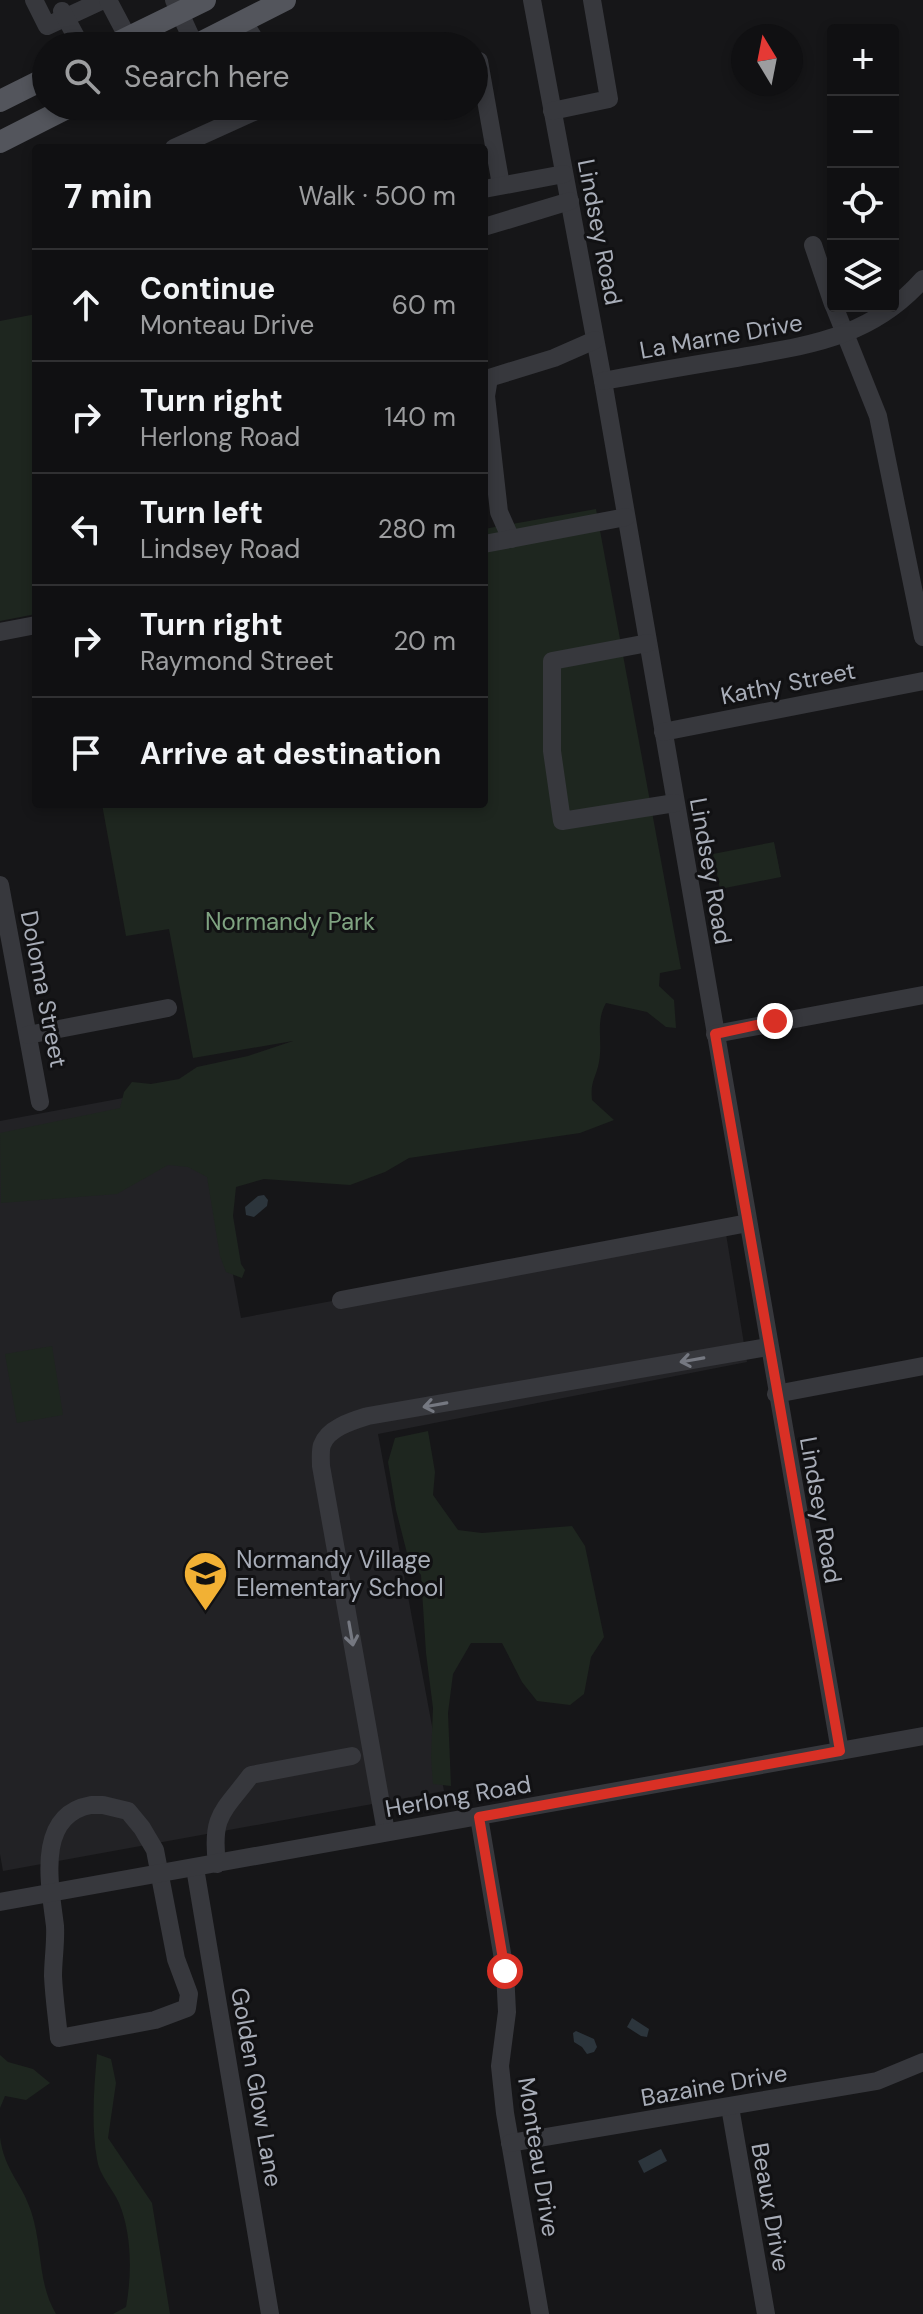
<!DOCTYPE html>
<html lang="en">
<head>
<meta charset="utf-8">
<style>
	:root { --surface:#101012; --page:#19191b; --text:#f1f3f6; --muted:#9c9d9f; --line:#303032 }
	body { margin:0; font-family:"DM Sans",sans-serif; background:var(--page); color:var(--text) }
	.controls { position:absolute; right:24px; top:24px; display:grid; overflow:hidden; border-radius:8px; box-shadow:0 4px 12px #0003 }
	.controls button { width:72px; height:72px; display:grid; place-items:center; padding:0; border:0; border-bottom:2px solid var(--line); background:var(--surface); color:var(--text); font:40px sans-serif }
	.compass { position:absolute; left:731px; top:24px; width:72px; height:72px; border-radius:50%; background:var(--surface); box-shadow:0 4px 12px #0003; rotate:350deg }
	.stop { position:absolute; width:24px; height:24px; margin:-18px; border:6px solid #d93025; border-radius:50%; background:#fff }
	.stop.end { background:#d93025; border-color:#fff; box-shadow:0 2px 8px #0008 }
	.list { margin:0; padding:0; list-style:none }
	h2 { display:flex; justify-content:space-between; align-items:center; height:104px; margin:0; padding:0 32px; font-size:34px }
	h2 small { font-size:26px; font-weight:400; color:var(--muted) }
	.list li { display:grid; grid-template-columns:52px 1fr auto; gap:24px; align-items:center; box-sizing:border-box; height:112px; padding:0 32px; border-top:2px solid var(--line) }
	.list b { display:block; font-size:30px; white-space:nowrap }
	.list p { margin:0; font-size:26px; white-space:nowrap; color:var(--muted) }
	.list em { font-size:26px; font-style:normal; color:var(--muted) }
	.icon { flex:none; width:44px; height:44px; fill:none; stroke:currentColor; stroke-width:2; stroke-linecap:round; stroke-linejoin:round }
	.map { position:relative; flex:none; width:923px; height:2314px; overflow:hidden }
	.search { position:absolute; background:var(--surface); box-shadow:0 4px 12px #0003; left:32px; top:32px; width:456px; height:88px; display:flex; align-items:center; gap:20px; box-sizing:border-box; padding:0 28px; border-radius:44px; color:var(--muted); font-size:30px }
	.panel { position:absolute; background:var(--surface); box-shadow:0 4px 12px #0003; left:32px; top:144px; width:456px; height:664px; border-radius:8px }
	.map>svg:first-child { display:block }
</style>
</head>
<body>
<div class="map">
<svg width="923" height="2314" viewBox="0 0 923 2314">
	<rect width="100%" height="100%" fill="#161618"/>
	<polygon fill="#222225" points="198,1084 241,1318 725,1228 747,1362 378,1434 444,1791 3,1871 0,1854 0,1121"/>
	<g fill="#1e261f">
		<polygon points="36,314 36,614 0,621 0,321"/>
		<path d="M596 509 681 969 660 973 659 986 674 1000 676 1028 666 1027 647 1012 606 1003C595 1022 603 1041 599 1062 596 1078 590 1081 592 1100L614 1120 580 1133 409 1158 385 1172 350 1185 264 1179 236 1187 233 1216 241 1264 245 1270 242 1278 226 1272 220 1256 207 1177 188 1167 168 1165 117 1194 1 1203 0 1133 120 1108 124 1092 132 1082 151 1084 179 1079 197 1067 248 1056 293 1041 193 1058 169 929 126 936 102 804H484V529Z"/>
		<polygon points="774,842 781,877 720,889 713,854"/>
		<polygon points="52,1346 63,1415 17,1423 5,1354"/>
		<polygon points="428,1431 435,1472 433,1495 458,1530 482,1533 572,1526 585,1546 604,1637 591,1657 584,1694 570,1705 537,1701 522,1682 502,1643 471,1643 453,1674 448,1713 451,1786 433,1784 431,1757 433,1708 426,1653 421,1575 408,1557 396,1510 388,1462 395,1438"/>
		<path d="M97 2054 111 2059 116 2083 108 2138 152 2203 170 2314H113L126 2307C132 2275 132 2234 119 2203 113 2189 99 2175 97 2159 91 2125 94 2088 97 2054Z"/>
		<polygon points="0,2055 8,2062 33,2069 50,2083 26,2100 5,2096 0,2108"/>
		<path d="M0 2137C4 2170 22 2183 31 2211 43 2247 37 2282 56 2314H0Z"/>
	</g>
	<g fill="#2c353c">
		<polygon points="264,1195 268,1200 267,1206 254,1217 246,1215 245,1207 258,1196"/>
		<polygon points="632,2018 649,2029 647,2037 641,2036 627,2027"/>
		<polygon points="576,2031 594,2039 597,2047 594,2052 587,2054 582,2047 574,2042 573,2033"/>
		<polygon points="661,2149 667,2161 644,2173 638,2161"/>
	</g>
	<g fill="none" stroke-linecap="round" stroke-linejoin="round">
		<g stroke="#37383d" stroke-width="18">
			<polyline points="34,0 47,26 103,0"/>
			<polyline points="108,0 128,38"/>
			<polyline points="174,0 195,46"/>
			<polyline points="532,0 603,381 840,1751"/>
			<polyline points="62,11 81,46"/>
			<polyline points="243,21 259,46"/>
			<polyline points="474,61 479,61 501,185"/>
			<polyline points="552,111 609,99 592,0"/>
			<polyline points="174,148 267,106"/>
			<polyline points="484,189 564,174"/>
			<polyline points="484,227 570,201"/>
			<polyline points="813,245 833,304"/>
			<polyline points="834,306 878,416 923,637"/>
			<path d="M603 381C647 373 692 365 736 358 809 345 871 338 923 279"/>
			<polyline points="511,539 499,512 486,396 489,378 554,358 595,340"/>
			<polyline points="484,544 626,517"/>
			<polyline points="0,632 36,625"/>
			<polyline points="648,643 552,661 552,751 562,821 675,803"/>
			<polyline points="663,732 923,681"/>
			<polyline points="0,885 40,1102"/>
			<polyline points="715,1034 923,995"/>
			<polyline points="28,1035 168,1008"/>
			<polyline points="341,1300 748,1223"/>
			<polyline points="776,1394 923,1366"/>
			<path d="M91 1805H103L128 1811 142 1828 155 1850 176 1959 189 1994 187 2008 155 2020 59 2038C57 2018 54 1997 53 1976 53 1960 56 1942 55 1926 50 1885 35 1815 91 1805Z"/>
			<polyline points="479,1817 505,1971 507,2012 500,2066 505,2113 540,2314"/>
			<path d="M386 1832 321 1466C321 1460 320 1451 322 1445 328 1428 352 1421 368 1416L768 1347"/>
			<path d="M217 1864C211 1815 223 1812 251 1775L352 1756"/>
			<polyline points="195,1868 270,2314"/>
			<polyline points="0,1902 923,1736"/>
			<polyline points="730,2107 766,2314"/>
			<polyline points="510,2143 877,2081 923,2062"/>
		</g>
		<g stroke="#53555c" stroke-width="22">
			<polyline points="111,46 205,0"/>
			<polyline points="194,46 285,0"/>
			<polyline points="0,101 46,78"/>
			<polyline points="0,142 71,106"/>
		</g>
	</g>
	<defs><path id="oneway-shaft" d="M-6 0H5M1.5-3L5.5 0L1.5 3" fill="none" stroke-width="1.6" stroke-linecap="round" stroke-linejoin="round" transform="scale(2)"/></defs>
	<g stroke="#757881">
		<use href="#oneway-shaft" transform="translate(692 1360) rotate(170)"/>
		<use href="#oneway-shaft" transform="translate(435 1405) rotate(170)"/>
		<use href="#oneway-shaft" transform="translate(351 1634) rotate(80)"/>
	</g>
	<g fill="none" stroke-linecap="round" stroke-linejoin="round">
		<polyline stroke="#d93025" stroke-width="10" points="505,1971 479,1817 840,1751 715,1034 775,1021"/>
	</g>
	<defs>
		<symbol id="school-pin" viewBox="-11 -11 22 30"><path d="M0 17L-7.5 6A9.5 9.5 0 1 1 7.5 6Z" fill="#f2b134" stroke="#111113"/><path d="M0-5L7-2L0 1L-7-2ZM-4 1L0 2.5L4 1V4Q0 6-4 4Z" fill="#111"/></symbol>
	</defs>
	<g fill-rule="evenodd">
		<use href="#school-pin" x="180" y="1548" width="51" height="69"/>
	</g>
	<g text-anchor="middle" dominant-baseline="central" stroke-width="6" stroke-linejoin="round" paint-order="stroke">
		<g font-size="24" fill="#a8adb8" stroke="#111113">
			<text transform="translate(600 232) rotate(79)">Lindsey Road</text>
			<text transform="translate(721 336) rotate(-10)">La Marne Drive</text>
			<text transform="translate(788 683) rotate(-11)">Kathy Street</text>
			<text transform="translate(711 871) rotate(80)">Lindsey Road</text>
			<text transform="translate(44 989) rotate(79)">Doloma Street</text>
			<text transform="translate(821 1510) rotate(80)">Lindsey Road</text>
			<text transform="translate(458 1796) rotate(-10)">Herlong Road</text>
			<text transform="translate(714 2085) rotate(-10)">Bazaine Drive</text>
			<text transform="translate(257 2087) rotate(80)">Golden Glow Lane</text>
			<text transform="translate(539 2157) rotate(81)">Monteau Drive</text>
			<text transform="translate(771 2207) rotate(80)">Beaux Drive</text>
		</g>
		<g font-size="24" fill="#7fa381" stroke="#111113">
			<text x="290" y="921">Normandy Park</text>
		</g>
		<g font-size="24" fill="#a8adb8" stroke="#111113" text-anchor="start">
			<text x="236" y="1559">Normandy Village<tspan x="236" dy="28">Elementary School</tspan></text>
		</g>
	</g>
</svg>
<div class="controls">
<button>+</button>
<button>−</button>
<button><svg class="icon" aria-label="locate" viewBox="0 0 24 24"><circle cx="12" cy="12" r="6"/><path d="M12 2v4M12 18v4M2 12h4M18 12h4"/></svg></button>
<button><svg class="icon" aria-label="layers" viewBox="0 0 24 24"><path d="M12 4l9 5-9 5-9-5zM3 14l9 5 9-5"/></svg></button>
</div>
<svg class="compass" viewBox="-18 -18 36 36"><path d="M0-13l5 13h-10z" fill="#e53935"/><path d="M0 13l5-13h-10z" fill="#9c9d9f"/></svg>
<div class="stop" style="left:505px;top:1971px"></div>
<div class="stop end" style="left:775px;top:1021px"></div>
<div class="search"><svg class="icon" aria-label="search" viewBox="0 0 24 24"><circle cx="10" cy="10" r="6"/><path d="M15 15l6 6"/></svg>Search here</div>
<section class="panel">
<h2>7 min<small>Walk · 500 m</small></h2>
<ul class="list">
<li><svg class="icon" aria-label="ahead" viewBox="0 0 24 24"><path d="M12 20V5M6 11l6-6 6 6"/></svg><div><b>Continue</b><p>Monteau Drive</p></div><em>60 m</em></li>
<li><svg class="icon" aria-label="right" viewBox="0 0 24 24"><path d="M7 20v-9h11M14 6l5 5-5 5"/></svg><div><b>Turn right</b><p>Herlong Road</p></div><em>140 m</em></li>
<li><svg class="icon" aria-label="left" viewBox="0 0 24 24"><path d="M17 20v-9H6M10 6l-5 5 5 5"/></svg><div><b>Turn left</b><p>Lindsey Road</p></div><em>280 m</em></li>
<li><svg class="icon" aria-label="right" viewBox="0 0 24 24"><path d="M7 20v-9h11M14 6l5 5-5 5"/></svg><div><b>Turn right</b><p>Raymond Street</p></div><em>20 m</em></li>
<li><svg class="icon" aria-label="arrive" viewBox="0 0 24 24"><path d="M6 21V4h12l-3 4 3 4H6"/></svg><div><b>Arrive at destination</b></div></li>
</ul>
</section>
</div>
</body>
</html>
